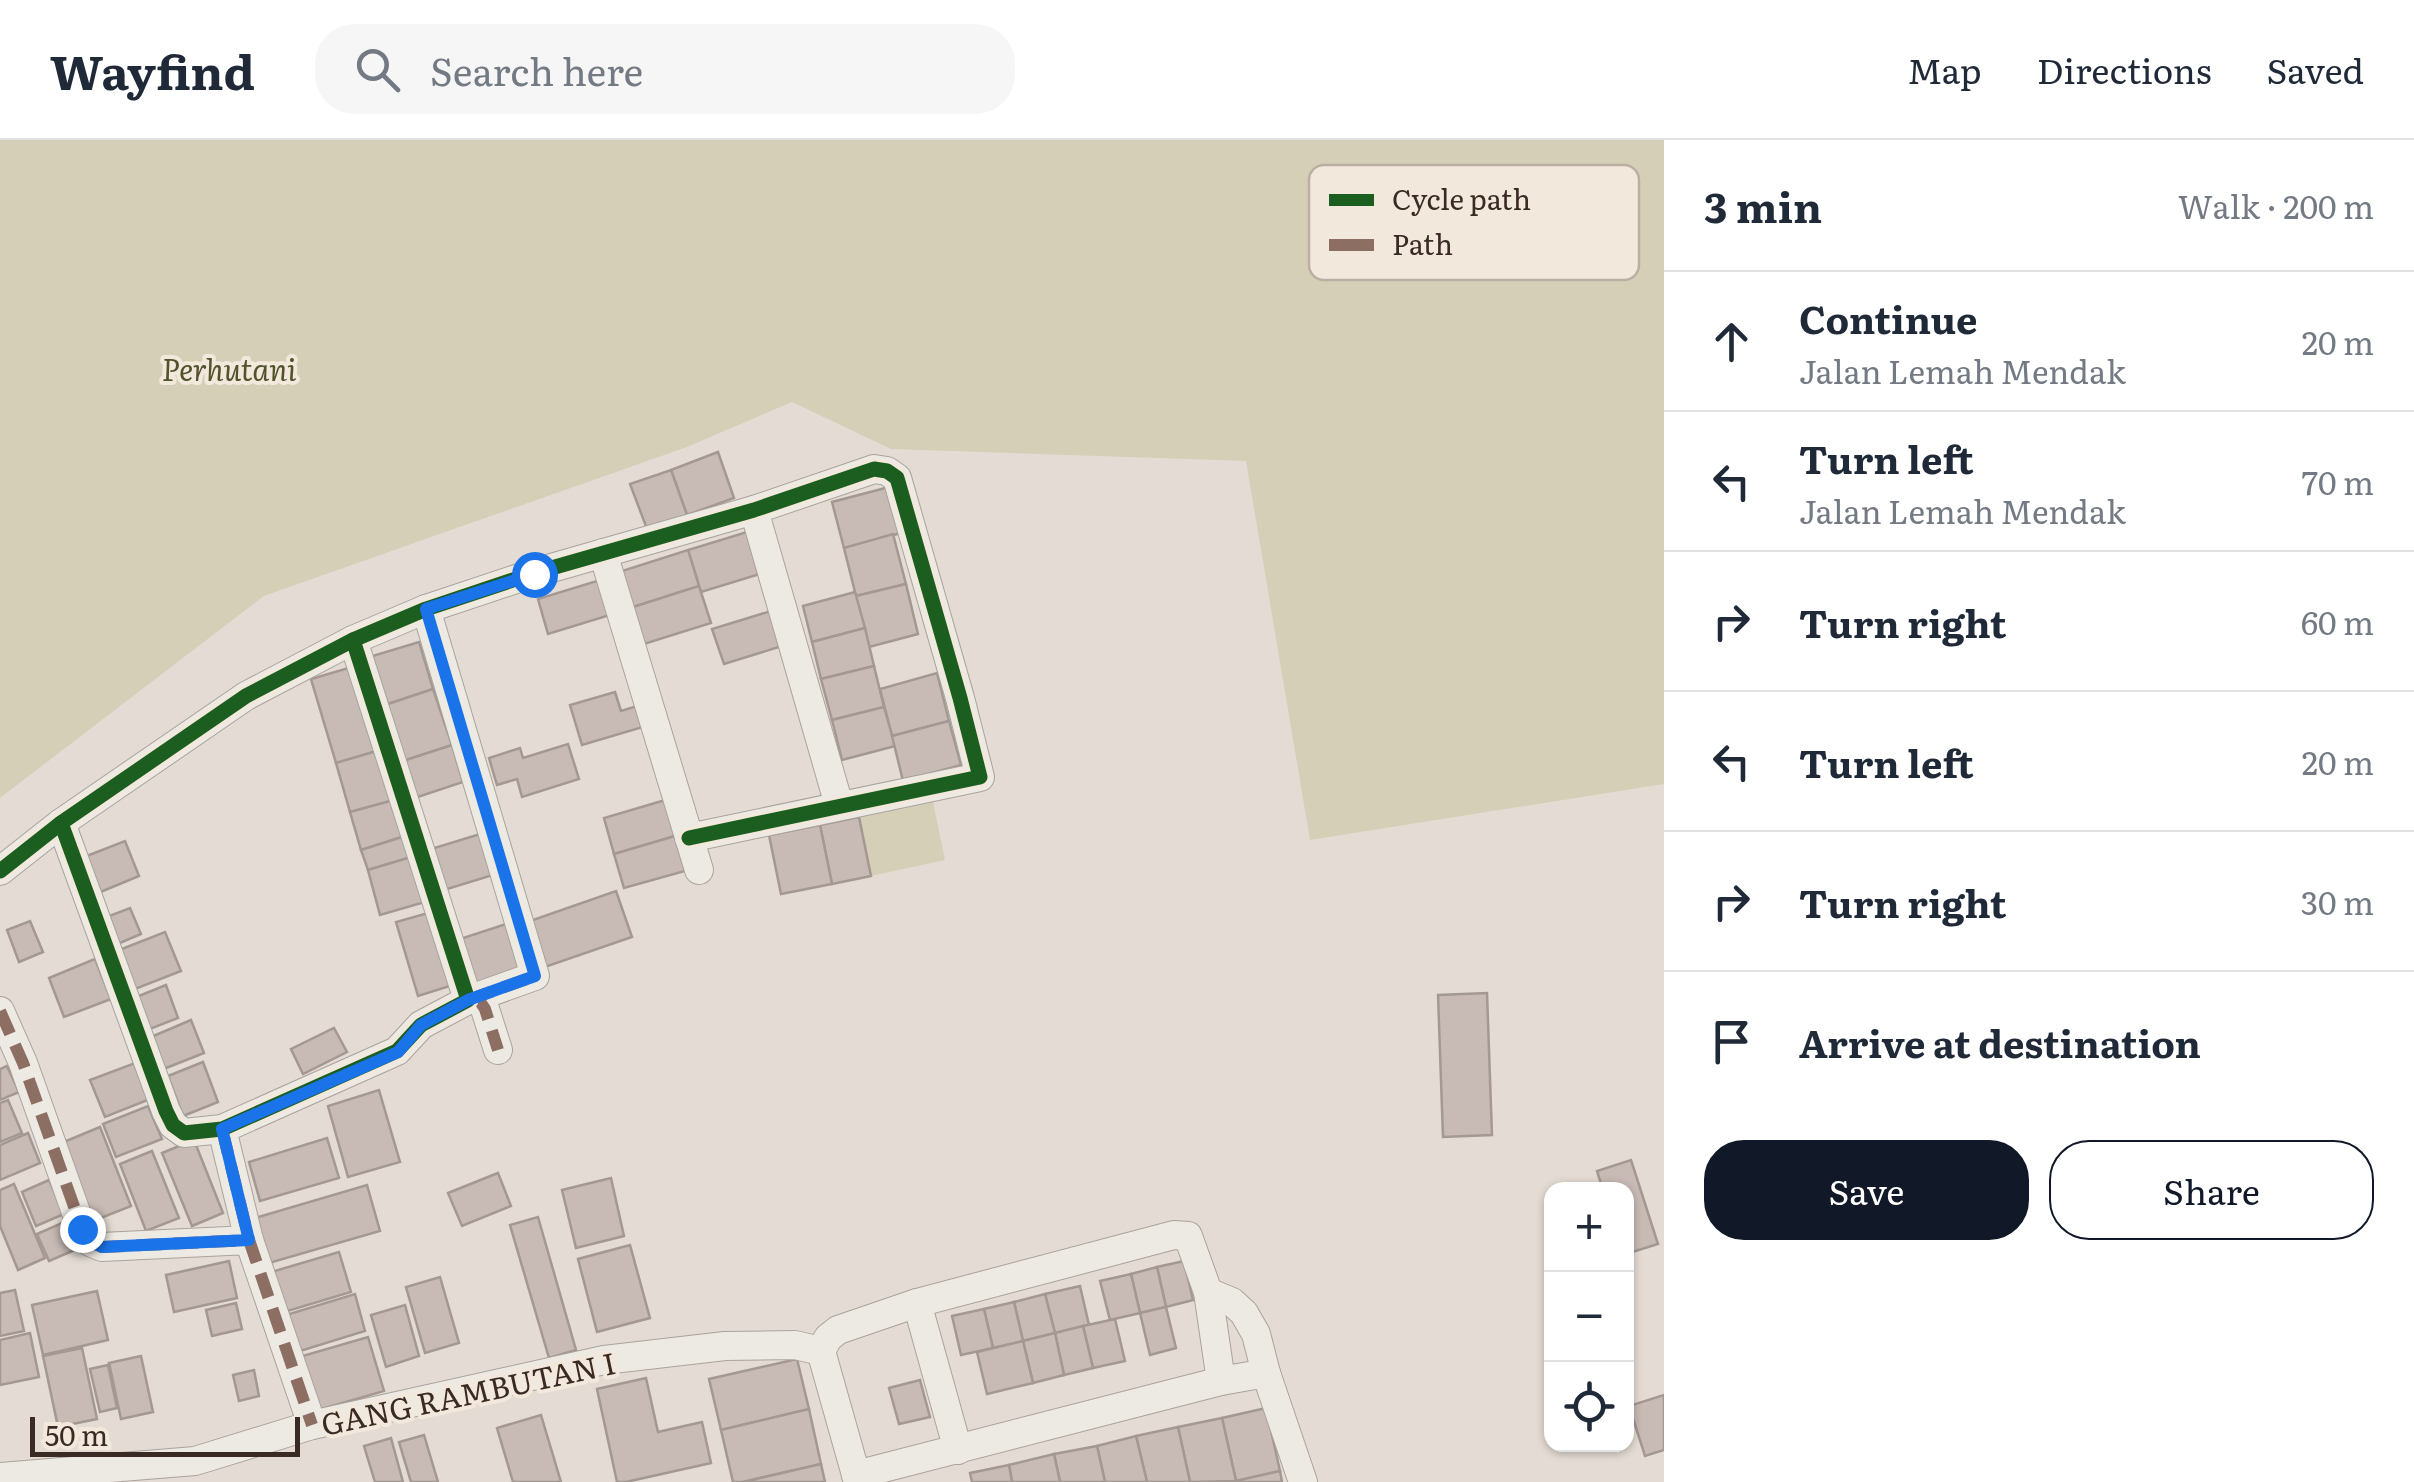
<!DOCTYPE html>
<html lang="en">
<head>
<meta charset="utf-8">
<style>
	:root { --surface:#fff; --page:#f6f6f7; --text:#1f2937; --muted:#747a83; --line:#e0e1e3; --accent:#111827 }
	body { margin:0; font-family:Literata,serif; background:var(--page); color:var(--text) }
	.controls { position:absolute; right:30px; bottom:30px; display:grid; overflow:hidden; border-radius:20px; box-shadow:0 2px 8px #0004 }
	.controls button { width:90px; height:90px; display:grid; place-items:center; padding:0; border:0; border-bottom:2px solid var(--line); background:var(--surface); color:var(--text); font:50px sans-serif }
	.scale { position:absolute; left:30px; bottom:25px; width:270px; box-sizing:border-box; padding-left:10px; border:5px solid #392a23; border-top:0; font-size:28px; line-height:35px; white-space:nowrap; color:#392a23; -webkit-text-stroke:8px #f3e8dc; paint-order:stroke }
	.stop { position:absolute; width:30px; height:30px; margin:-22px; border:8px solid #1a73e8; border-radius:50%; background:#fff }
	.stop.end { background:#1a73e8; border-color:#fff; box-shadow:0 2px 10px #0008 }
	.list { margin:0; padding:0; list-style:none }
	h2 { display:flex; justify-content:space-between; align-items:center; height:130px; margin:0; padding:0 40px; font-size:42px }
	h2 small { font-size:32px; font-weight:400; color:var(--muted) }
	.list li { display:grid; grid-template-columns:65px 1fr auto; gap:30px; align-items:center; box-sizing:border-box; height:140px; padding:0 40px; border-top:2px solid var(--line) }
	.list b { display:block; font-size:38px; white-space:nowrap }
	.list p { margin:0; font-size:32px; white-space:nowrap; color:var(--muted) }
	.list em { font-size:32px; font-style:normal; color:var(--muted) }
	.actions { display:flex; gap:20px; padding:30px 40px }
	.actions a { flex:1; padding:22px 0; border:2px solid var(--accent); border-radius:40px; text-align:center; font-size:35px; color:var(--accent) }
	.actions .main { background:var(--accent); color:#fff }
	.icon { flex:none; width:55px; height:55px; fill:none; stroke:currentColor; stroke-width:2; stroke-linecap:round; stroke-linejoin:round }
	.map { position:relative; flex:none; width:1664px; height:1342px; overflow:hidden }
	header { display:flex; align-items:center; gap:60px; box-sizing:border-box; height:140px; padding:0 50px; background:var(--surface); border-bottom:2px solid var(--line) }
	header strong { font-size:48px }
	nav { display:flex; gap:55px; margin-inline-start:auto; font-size:35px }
	.search { width:700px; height:90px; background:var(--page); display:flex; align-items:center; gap:25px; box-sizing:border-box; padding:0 35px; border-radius:40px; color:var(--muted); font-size:38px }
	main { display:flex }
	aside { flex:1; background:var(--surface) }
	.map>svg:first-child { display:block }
</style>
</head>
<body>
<header>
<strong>Wayfind</strong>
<div class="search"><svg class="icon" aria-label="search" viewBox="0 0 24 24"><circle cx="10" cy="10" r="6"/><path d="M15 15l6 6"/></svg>Search here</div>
<nav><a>Map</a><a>Directions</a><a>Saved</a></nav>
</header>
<main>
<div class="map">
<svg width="1664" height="1342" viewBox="0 0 1664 1342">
	<rect width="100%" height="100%" fill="#e4dcd4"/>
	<g fill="#d5cfb8">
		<polygon points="0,0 1664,0 1664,644 1310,700 1246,321 891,309 792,262 687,307 264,456 0,658"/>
		<polygon points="933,662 945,720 871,736 859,677"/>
	</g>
	<g fill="#c8bbb5" stroke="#a49893" stroke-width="2.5">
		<polygon points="718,312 734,358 687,375 671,330"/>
		<polygon points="671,330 687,375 647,389 630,344"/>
		<polygon points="889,347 901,393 844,408 832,362"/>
		<polygon points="747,392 760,434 701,452 688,410"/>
		<polygon points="893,394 906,444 856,456 844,408"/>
		<polygon points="688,410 699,446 633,467 622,431"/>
		<polygon points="600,440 610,475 548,494 538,459"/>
		<polygon points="906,444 918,494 869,507 856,456"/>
		<polygon points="699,446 711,483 644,504 633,467"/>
		<polygon points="855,452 865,488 812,502 803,466"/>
		<polygon points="771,471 782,506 724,524 712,489"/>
		<polygon points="865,488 874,526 821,539 812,502"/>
		<polygon points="419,502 433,549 385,565 369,517"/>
		<polygon points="355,526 380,610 336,623 311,539"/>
		<polygon points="874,526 884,567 832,580 821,539"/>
		<polygon points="937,533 949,581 892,596 880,549"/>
		<polygon points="433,549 452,605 403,621 385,565"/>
		<polygon points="615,552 621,571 637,566 643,587 582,605 570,565"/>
		<polygon points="884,567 895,606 842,620 832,580"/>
		<polygon points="949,581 961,625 903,641 892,596"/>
		<polygon points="568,604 579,639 522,657 517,639 497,645 489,618 520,608 523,618"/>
		<polygon points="452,605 463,642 415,658 403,621"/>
		<polygon points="380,610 394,660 350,672 336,623"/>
		<polygon points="394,660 405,696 361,710 350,672"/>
		<polygon points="665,660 675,696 614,714 604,678"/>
		<polygon points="859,677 871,736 832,744 820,685"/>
		<polygon points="820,685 832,744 781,754 769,695"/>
		<polygon points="480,694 493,735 444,750 431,709"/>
		<polygon points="405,696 411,717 368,730 361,710"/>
		<polygon points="675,696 685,731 624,748 614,714"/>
		<polygon points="125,701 139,736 98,753 84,717"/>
		<polygon points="411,717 425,762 380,775 368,730"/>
		<polygon points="616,751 632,797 545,827 530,781"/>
		<polygon points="130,768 141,794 115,805 104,778"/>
		<polygon points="428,773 450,846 418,856 396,782"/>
		<polygon points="30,781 43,812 19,822 7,790"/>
		<polygon points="509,783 525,834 476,850 460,799"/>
		<polygon points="165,792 181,831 130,851 114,812"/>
		<polygon points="95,819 111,859 64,877 49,838"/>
		<polygon points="166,845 178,878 142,892 129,860"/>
		<polygon points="1487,853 1492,995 1443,997 1438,855"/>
		<polygon points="191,880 204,913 156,932 144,900"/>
		<polygon points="334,888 347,912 303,934 291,909"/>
		<polygon points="203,922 218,962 183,976 168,936"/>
		<polygon points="135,923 150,959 105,977 90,940"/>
		<polygon points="7,926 19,952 0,960 0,929"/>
		<polygon points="379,950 400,1022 348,1037 328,966"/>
		<polygon points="8,960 22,993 0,1002 0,963"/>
		<polygon points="148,966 162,999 116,1017 103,984"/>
		<polygon points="100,987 131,1066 91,1082 59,1004"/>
		<polygon points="28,993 40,1023 0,1040 0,1005"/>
		<polygon points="327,998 339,1038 260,1061 249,1022"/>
		<polygon points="194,1000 223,1073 192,1086 162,1013"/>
		<polygon points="152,1011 179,1078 146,1091 120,1024"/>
		<polygon points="1631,1020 1658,1104 1626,1114 1626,1050 1603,1050 1597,1031"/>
		<polygon points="498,1033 511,1066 462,1086 448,1053"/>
		<polygon points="611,1038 624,1096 576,1108 562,1050"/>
		<polygon points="49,1040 64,1074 36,1086 22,1052"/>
		<polygon points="14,1044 45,1118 18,1130 0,1086 0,1050"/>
		<polygon points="367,1045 380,1091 269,1123 255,1078"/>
		<polygon points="538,1077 576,1210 549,1218 510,1085"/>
		<polygon points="67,1081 79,1108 49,1121 37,1094"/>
		<polygon points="630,1105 650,1178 597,1192 578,1119"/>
		<polygon points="339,1112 351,1152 281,1173 268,1133"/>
		<polygon points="229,1121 237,1158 174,1172 166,1135"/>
		<polygon points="1184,1121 1193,1160 1166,1167 1157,1127"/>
		<polygon points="1157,1127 1166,1167 1140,1173 1131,1134"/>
		<polygon points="1131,1134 1140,1173 1110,1180 1100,1141"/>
		<polygon points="440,1137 459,1203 425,1213 406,1147"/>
		<polygon points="1080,1146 1089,1185 1055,1193 1045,1154"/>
		<polygon points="15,1150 24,1191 0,1196 0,1153"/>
		<polygon points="97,1151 108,1200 43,1215 32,1165"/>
		<polygon points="355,1154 365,1191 297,1212 286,1175"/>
		<polygon points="1045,1154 1055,1193 1023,1201 1014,1162"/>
		<polygon points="1014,1162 1023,1201 993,1208 984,1169"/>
		<polygon points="236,1163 242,1189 212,1196 206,1170"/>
		<polygon points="405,1165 419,1216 386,1227 371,1175"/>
		<polygon points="1166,1167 1176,1208 1150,1215 1140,1173"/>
		<polygon points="984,1169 993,1208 961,1215 952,1176"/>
		<polygon points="1115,1179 1125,1221 1093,1228 1083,1186"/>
		<polygon points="1083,1186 1093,1228 1064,1235 1055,1193"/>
		<polygon points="30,1193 39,1237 0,1245 0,1200"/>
		<polygon points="1055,1193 1064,1235 1033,1243 1023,1201"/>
		<polygon points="368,1197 384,1251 315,1271 299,1217"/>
		<polygon points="1023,1201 1033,1243 987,1254 977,1212"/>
		<polygon points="82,1208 97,1279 58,1287 43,1216"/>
		<polygon points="141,1216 153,1272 121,1279 109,1223"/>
		<polygon points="797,1219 809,1269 721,1290 709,1239"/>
		<polygon points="108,1225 117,1268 100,1272 90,1229"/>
		<polygon points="254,1230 259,1256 239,1261 233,1235"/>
		<polygon points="646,1238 658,1292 702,1282 711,1323 626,1342 617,1342 597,1249"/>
		<polygon points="920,1240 930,1277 899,1284 889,1248"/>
		<polygon points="1664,1255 1664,1310 1645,1316 1629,1266"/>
		<polygon points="1266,1268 1280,1331 1236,1341 1222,1278"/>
		<polygon points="809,1269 821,1324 743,1342 733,1342 721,1290"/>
		<polygon points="541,1275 561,1342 513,1342 497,1288"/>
		<polygon points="1222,1278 1236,1341 1190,1342 1178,1287"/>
		<polygon points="1178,1287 1190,1342 1147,1342 1136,1296"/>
		<polygon points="424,1295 438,1342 411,1342 399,1302"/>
		<polygon points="1136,1296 1147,1342 1105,1342 1097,1306"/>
		<polygon points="391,1298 403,1342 375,1342 364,1306"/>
		<polygon points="1097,1306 1105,1342 1060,1342 1054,1314"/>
		<polygon points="1054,1314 1060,1342 1012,1342 1009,1325"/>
		<polygon points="821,1324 825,1342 743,1342"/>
		<polygon points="1009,1325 1012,1342 972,1342 970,1333"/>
		<polygon points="1280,1331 1282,1342 1236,1342 1236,1341"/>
	</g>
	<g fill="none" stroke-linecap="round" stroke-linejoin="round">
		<defs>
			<g id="street">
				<polyline points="754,370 839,665"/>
				<polyline points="603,413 699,730"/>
				<polyline points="426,469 535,836 468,860"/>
				<polyline points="61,683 166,971 173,985 184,993 222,989 397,911 421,885 468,860 353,500"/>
				<polyline points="0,731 61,683 246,556 353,500 426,469 534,433 754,370 874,329 887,331 897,338 960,558 980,637 689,698"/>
				<polyline points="477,857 485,869 498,910"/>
				<polyline points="0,871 23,923 82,1089 90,1102 102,1107 249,1100 312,1285"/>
				<polyline points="222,989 249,1100"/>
				<polyline points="1208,1152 1232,1162 1244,1173 1256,1194 1266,1233 1303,1342"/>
				<polyline points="917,1163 958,1310"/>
				<polyline points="856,1335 1221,1241 1266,1233"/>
				<polyline points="0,1337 195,1321 312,1285 604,1220 725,1206 795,1205 821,1211"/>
				<polyline points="858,1342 821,1211 828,1198 838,1190 917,1163 1174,1095 1188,1096 1208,1152 1221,1241"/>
			</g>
		</defs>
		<use href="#street" stroke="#aaa29c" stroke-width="30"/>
		<use href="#street" stroke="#ede9e3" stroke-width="28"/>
		<g stroke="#8d6e63" stroke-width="12" stroke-dasharray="25 12" stroke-linecap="butt">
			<polyline points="477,857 485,869 498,910"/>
			<polyline points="468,860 535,836"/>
			<polyline points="0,871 23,923 82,1089 90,1102 102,1107 249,1100 312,1285"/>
			<polyline points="222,989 249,1100"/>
		</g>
		<defs>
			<g id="cycleway">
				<polyline points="61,683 166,971 173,985 184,993 222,989 397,911 421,885 468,860 353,500"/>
				<polyline points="0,731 61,683 246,556 353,500 426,469 534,433 754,370 874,329 887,331 897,338 960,558 980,637 689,698"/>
			</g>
		</defs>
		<use href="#cycleway" stroke="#f3e8dc" stroke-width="21"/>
		<use href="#cycleway" stroke="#1b5e20" stroke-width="15"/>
	</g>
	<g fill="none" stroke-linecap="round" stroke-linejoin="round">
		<polyline stroke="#1a73e8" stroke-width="12" points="82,1089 90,1102 102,1107 249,1100 222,989 398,912 421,885 468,860 535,836 426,469 534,434"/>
	</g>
	<g text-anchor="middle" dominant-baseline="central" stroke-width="8" stroke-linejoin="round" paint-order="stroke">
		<g font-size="30" font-style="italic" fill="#51532c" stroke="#f3e8dc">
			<text x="229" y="228">Perhutani</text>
		</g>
		<g font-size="30" fill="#392a23" stroke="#f3e8dc">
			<text transform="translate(468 1252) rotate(-12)">GANG RAMBUTAN I</text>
		</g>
	</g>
	<rect x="1309" y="25" width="330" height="115" rx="15" fill="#f3e8dc" stroke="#bbafa4" stroke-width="2.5"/>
	<rect x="1329" y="54" width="45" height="12" fill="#1b5e20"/>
	<rect x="1329" y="99" width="45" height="12" fill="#8d6e63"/>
	<g font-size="28" fill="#392a23">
		<text x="1392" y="70">Cycle path</text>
		<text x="1392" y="115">Path</text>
	</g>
</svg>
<div class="controls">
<button>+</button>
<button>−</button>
<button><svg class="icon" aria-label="locate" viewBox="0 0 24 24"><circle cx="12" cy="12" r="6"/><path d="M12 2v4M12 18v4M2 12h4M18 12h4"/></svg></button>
</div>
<div class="scale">50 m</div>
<div class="stop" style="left:534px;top:434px"></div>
<div class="stop end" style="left:82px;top:1089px"></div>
</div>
<aside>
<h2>3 min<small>Walk · 200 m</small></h2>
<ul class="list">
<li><svg class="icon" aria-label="ahead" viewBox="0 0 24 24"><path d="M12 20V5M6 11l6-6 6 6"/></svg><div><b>Continue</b><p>Jalan Lemah Mendak</p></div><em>20 m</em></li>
<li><svg class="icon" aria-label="left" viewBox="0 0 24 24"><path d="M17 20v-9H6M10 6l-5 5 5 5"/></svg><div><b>Turn left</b><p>Jalan Lemah Mendak</p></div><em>70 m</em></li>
<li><svg class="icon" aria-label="right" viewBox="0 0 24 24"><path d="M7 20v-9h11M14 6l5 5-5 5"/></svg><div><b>Turn right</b></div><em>60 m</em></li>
<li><svg class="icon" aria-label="left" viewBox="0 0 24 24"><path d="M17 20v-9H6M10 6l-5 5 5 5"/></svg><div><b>Turn left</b></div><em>20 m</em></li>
<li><svg class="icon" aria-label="right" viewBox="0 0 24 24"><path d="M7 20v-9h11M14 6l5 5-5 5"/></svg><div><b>Turn right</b></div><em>30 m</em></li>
<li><svg class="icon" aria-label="arrive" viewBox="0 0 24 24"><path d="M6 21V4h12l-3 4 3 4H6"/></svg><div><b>Arrive at destination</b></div></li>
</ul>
<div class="actions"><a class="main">Save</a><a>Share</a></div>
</aside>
</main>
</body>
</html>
